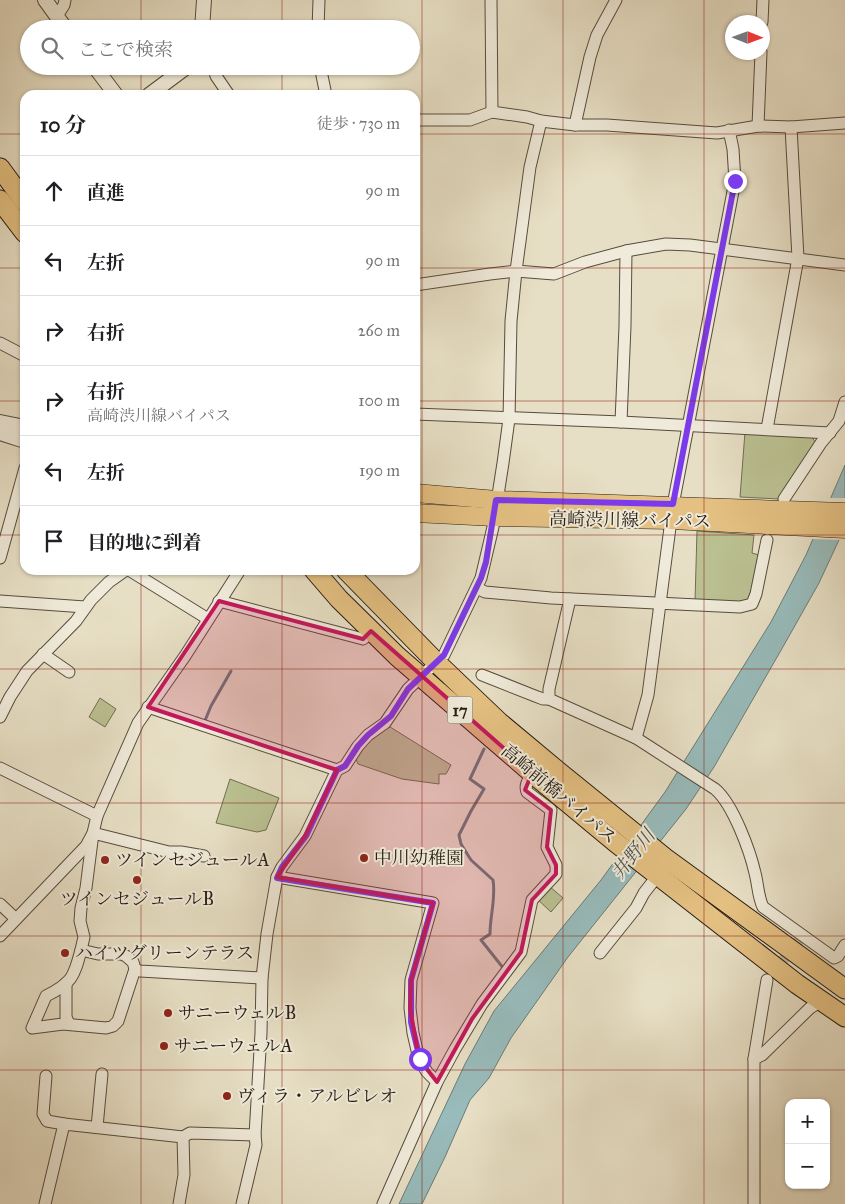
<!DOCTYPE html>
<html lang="ja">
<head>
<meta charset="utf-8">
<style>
	:root { --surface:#fff; --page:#f2f2f2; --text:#202124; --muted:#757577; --line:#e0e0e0 }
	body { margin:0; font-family:"IM FELL Great Primer","Noto Serif JP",serif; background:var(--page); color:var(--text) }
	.controls { position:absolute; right:15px; bottom:15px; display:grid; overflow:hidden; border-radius:10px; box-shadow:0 1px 4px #0004 }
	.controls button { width:45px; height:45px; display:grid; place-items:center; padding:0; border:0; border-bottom:1px solid var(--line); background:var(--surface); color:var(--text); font:25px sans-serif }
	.compass { position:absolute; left:725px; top:15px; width:45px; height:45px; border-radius:50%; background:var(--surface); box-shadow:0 1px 4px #0004; rotate:91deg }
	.stop { position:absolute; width:15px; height:15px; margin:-11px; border:4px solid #7c3aed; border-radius:50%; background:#fff }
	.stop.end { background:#7c3aed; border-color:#fff; box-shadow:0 1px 5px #0008 }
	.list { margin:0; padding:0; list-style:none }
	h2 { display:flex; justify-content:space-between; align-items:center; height:65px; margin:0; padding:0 20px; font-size:21px }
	h2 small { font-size:16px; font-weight:400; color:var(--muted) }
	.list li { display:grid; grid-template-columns:32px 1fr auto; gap:15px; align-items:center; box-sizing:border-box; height:70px; padding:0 20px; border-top:1px solid var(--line) }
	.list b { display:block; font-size:19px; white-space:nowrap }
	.list p { margin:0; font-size:16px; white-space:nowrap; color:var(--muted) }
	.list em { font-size:16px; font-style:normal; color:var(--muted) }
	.icon { flex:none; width:28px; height:28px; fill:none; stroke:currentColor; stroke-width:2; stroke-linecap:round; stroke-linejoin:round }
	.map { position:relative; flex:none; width:845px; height:1204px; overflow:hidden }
	.search { position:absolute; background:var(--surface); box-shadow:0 1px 4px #0004; left:20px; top:20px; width:400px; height:55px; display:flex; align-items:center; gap:12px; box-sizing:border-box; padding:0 18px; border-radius:28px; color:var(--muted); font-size:19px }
	.panel { position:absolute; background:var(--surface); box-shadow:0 1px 4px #0004; left:20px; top:90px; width:400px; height:485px; border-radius:15px }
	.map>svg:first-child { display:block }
</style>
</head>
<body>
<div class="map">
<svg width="845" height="1204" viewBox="0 0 845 1204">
	<rect width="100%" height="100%" fill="#e7dfc5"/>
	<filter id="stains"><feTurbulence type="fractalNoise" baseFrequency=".004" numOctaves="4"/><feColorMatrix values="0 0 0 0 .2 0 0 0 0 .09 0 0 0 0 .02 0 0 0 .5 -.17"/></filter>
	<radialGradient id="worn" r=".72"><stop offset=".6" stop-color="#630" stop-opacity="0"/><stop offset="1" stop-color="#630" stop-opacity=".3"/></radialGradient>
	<g fill="#bac091" stroke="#706e52">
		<polygon points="745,432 812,437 815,442 779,499 740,497"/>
		<polygon points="697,531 754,535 752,553 759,555 749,600 739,603 695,601"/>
		<polygon points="100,698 116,709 105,727 89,717"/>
		<polygon points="387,725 451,765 446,774 439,774 439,784 402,779 358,764 356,759 369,738"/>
		<polygon points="230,779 279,798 266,830 257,832 216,823"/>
		<polygon points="549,886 563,898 551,912 536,898"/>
	</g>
	<polygon fill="#98bbbb" stroke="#6b7b77" points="845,465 845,527 819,583 784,645 714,767 686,809 568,957 511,1038 489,1078 470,1100 445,1157 422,1204 399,1204 465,1064 494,1011 601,880 665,792 771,622 806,555"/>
	<polygon fill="#e7dfc5" points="828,498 845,498 845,533 842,540 811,539"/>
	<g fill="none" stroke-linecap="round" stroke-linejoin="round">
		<g stroke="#6b7b77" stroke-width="3">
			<polyline points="204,723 211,706 231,671"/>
			<path d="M484 749 470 779 484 789 471 811 459 835 461 844 471 860 493 880C496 898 490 916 490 934L481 940 504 969"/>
		</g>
		<polyline stroke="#c1b8a1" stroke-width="11" stroke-dasharray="11 5.5" stroke-linecap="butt" points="773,973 800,939"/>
		<defs>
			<g id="minor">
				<polyline points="491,0 492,112 527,117 541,121 575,125 607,125 717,133 758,126 791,127 845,123"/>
				<polyline points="57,16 64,5 65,0"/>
				<polyline points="762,22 763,0"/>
				<polyline points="318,29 319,0"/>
				<polyline points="213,66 216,76 229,95"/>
				<polyline points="320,66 326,95"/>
				<polyline points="415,120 470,120 492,112"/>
				<polyline points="575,125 590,57 597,35 616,0"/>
				<polyline points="758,126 761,52"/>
				<polyline points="415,285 490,274 516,271 554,274 585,262 626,251 666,244 690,245 845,265"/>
				<polyline points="0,343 25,356"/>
				<polyline points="415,414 621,422 830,433"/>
				<polyline points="621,422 625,326 626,251"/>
				<polyline points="767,429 798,258 791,127"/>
				<polyline points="784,499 821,443 839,421 845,402"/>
				<polyline points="673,505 735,181 733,149 729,130"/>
				<polyline points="0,558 25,468"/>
				<polyline points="129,570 208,619"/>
				<polyline points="477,588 485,592 551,598 740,607 752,604 756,594 767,540"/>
				<path d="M570 599 549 689V699L636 738 715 789C733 804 750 851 755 873 758 884 758 897 763 907L834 958 838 956 845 945"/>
				<polyline points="0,601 85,607"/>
				<polyline points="219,601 363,639 371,631"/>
				<polyline points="43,654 69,672"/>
				<polyline points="482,675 535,696 543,699 549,699"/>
				<polyline points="148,707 337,770"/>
				<polyline points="0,717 10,697 27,671 76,621 91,600 109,582 126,570"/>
				<polyline points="636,738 648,695 671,520"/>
				<polyline points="0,768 97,816"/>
				<polyline points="204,856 181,852 169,852 93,833 86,888 81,908 80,921 84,937 81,950 98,954 121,954 126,956 133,962 135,969 140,971 262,978"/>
				<polyline points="277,877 433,903 411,980 410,1008 413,1033 419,1059 427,1072 437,1082"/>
				<polyline points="0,904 16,919"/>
				<polyline points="0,936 86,846 93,833 97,816 138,723 185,656 240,570"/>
				<path d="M81 950C74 977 72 983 46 996L32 1028 63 1024 106 1028 113 1026 118 1021 135 969"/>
				<polyline points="600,953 636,908 644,893 658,875"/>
				<polyline points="66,983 66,1017 69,1024"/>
				<polyline points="754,1059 767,980"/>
				<polyline points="46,1076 43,1114 47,1121 64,1124"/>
				<polyline points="97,1127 102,1074"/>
				<polyline points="45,1204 64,1124 183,1137"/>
				<polyline points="179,1204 184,1175 183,1137 190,1133 255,1135"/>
				<polyline points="242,1204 256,1145 255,1135 261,1033 262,978 267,934 277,877 282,867 305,836 337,770 345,766 358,746 368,735 385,723 408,689 444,655 481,578 493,527 503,463 509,419 511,321 516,271 530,167 541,121"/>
				<path d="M383 1204 437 1082 455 1049 482 1004 521 952 532 900 556 874V865L547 847 551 810 527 792C524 785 529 779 532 773"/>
				<polyline points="754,1204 754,1059 762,1055 810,1008 821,1001"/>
			</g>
			<g id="tertiary">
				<polyline points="45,0 66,29"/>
				<polyline points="202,29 204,0"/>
				<polyline points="94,66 116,95"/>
				<polyline points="149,95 188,66"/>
				<polyline points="0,422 25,427"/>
				<polyline points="0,433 25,441"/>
			</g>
			<g id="primary">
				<polyline points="415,493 497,500 845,512"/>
				<polyline points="415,513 494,517 671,520 845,529"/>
			</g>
			<g id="trunk">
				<polyline points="0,168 25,202"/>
				<polyline points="0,200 25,233"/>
				<polyline points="314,570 339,599 397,656 532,773 615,842 797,984 845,1017"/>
				<polyline points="346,570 436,662 499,722 559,772 665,858 845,989"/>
			</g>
		</defs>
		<use href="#minor" stroke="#574c3f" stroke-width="13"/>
		<use href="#tertiary" stroke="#574c3f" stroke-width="16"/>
		<use href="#primary" stroke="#271b12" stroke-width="19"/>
		<use href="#trunk" stroke="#271b12" stroke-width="21"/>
		<use href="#minor" stroke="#efead9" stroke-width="11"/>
		<use href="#tertiary" stroke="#efead9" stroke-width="14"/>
		<use href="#primary" stroke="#e4c082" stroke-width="18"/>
		<use href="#trunk" stroke="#e4c082" stroke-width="19"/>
	</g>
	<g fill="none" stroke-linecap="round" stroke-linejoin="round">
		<polyline stroke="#7c3aed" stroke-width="6" points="420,1059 411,1022 411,980 433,903 277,878 282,867 306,836 337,770 345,766 358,746 368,735 391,716 408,689 444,655 481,578 486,562 496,500 673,504 735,181"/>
	</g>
	<path fill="#c2185b" fill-opacity="0.2" stroke="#c2185b" stroke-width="4" stroke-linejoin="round" d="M219 601 363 639 371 631 532 773 525 790 551 810 547 847 556 865V874L532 900 521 952 472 1019 437 1082 419 1059 410 1008 411 980 433 903 277 877 305 836 337 770 148 707Z"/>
	<path fill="none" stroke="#8f2418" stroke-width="1" stroke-opacity="0.55" d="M141 0V29M282 0V29M422 0V1204M563 0V1204M704 0V1204M141 66V95M282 66V95M0 134H25M415 134H845M0 268H25M415 268H845M0 401H25M415 401H845M0 535H25M415 535H845M141 570V1204M282 570V1204M0 669H845M0 803H845M0 936H845M0 1070H845"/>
	<g fill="#8f2418" stroke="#efead9" stroke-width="2">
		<circle cx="364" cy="858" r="5"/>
		<circle cx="105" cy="860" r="5"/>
		<circle cx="137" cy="880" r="5"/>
		<circle cx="65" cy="953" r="5"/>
		<circle cx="168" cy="1013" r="5"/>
		<circle cx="164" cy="1046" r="5"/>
		<circle cx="227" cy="1096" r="5"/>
	</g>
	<g text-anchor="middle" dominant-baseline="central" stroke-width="4" stroke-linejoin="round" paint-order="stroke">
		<rect fill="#efead9" stroke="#63594e" stroke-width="1" x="447.5" y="696.5" width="25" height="27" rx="4"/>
		<g font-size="16" font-weight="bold" fill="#271b12">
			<text x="460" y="710">17</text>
		</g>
		<g font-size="18" fill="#271b12" stroke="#efead9">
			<text transform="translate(630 520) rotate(1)">高崎渋川線バイパス</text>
			<text transform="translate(559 794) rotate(40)">高崎前橋バイパス</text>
		</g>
		<g font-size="18" fill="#271b12" stroke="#efead9" text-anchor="start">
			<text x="374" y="858">中川幼稚園</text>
			<text x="115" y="860">ツインセジュールA</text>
			<text x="137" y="899" text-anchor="middle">ツインセジュールB</text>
			<text x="75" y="953">ハイツグリーンテラス</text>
			<text x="178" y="1013">サニーウェルB</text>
			<text x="174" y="1046">サニーウェルA</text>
			<text x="237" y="1096">ヴィラ・アルビレオ</text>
		</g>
		<g font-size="19" font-style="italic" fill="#4f534d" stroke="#efead9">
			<text transform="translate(633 854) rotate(-52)">井野川</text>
		</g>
	</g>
	<rect width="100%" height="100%" filter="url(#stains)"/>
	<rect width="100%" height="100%" fill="url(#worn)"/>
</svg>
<div class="controls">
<button>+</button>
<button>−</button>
</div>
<svg class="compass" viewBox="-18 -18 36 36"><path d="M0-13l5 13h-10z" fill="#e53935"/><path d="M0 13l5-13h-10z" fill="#757577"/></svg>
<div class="stop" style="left:420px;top:1059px"></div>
<div class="stop end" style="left:735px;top:181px"></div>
<div class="search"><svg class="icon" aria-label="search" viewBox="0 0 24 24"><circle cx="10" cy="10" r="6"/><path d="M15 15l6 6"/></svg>ここで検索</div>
<section class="panel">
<h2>10 分<small>徒歩 · 730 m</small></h2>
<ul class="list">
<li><svg class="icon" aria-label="ahead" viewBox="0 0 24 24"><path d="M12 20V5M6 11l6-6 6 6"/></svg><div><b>直進</b></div><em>90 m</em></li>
<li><svg class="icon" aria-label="left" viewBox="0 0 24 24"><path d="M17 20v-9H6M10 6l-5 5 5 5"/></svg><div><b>左折</b></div><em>90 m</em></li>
<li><svg class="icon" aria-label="right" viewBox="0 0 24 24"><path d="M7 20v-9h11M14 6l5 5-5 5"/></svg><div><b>右折</b></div><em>260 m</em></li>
<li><svg class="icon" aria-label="right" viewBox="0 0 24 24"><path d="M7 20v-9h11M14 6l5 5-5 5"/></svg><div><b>右折</b><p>高崎渋川線バイパス</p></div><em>100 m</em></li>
<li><svg class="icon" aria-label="left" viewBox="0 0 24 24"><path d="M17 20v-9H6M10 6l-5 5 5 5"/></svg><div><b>左折</b></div><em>190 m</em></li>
<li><svg class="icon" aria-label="arrive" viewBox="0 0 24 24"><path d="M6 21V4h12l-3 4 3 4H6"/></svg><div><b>目的地に到着</b></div></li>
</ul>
</section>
</div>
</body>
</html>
